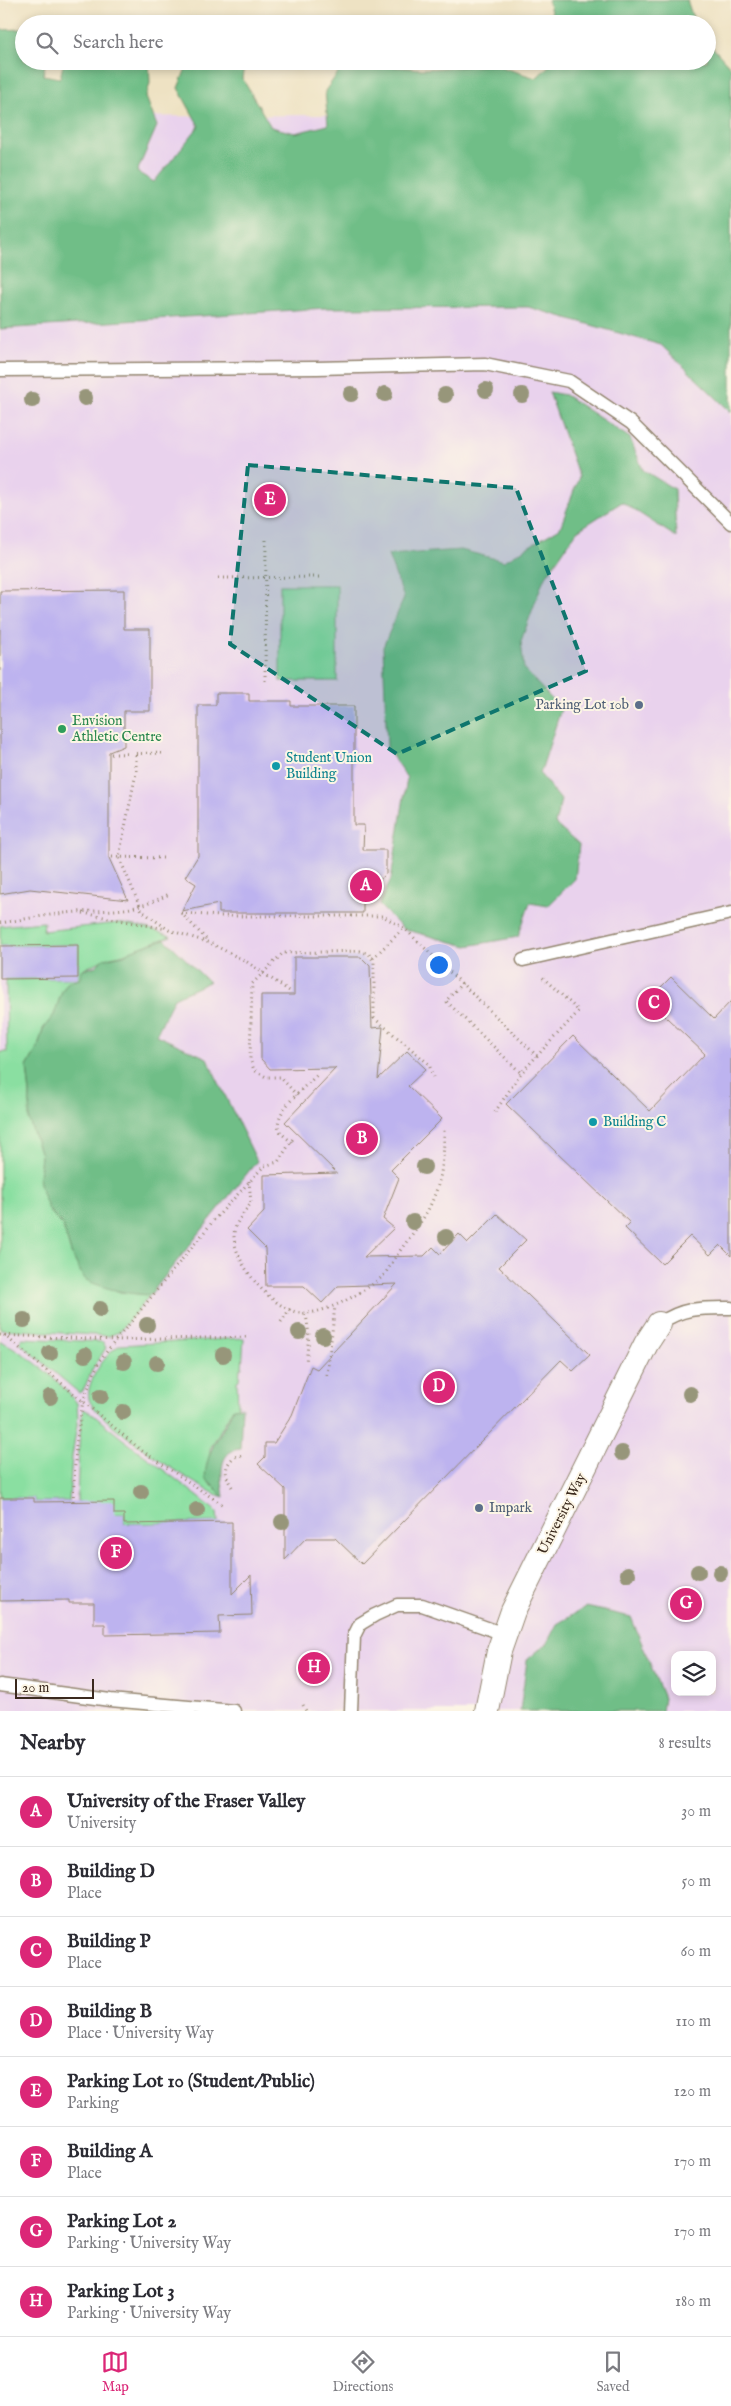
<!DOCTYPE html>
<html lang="en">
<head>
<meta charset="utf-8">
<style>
	:root { --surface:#fff; --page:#f2f2f3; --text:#2b2b33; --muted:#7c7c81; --line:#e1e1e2; --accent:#db2777 }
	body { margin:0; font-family:"IM FELL English",serif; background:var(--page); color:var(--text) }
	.controls { position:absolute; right:15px; bottom:15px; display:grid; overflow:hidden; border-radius:10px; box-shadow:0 2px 8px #0003 }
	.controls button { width:45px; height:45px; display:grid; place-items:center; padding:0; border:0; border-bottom:1px solid var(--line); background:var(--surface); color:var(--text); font:25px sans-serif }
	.scale { position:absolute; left:15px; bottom:12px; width:79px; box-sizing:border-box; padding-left:5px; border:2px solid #3b2a1e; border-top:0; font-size:14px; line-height:18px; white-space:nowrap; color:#3b2a1e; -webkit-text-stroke:4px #fcf5e5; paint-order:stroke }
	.you { position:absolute; left:438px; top:964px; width:18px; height:18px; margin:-12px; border:4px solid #fff; border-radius:50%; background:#1a73e8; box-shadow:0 0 0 8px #1a73e833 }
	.badge { display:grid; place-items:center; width:32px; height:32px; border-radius:50%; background:var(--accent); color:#fff; font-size:16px; font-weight:700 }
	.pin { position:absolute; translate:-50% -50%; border:2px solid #fff; box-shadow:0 1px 5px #0006 }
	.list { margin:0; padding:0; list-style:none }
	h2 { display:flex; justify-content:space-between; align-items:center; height:65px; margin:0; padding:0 20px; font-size:21px }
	h2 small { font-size:16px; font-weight:400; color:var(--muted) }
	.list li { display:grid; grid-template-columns:32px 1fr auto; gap:15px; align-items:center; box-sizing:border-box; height:70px; padding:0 20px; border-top:1px solid var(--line) }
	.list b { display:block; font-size:19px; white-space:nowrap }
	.list p { margin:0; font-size:16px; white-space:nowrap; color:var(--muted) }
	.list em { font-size:16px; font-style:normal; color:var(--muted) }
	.icon { flex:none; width:28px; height:28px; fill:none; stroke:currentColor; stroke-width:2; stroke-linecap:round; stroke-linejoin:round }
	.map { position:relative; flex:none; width:731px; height:1711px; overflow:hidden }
	.search { position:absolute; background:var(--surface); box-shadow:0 2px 8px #0003; left:15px; right:15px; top:15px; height:55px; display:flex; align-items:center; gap:12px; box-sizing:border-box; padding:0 18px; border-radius:28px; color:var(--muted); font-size:19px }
	.sheet { height:625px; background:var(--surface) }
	nav { display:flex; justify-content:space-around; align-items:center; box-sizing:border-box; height:70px; border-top:1px solid var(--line); background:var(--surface); font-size:14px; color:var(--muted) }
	nav a { display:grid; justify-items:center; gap:2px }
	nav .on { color:var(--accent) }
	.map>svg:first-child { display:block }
</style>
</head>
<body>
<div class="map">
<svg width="731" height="1711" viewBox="0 0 731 1711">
	<rect width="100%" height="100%" fill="#fcf5e5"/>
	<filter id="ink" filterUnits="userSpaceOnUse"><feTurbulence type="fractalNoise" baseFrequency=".02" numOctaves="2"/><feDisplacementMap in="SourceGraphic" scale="10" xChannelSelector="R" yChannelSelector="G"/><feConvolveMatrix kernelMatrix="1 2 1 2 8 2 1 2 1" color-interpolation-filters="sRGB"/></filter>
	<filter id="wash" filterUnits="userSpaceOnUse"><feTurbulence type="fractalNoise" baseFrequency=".0096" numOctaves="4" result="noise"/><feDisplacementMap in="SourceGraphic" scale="20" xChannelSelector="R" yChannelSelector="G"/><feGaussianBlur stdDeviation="1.12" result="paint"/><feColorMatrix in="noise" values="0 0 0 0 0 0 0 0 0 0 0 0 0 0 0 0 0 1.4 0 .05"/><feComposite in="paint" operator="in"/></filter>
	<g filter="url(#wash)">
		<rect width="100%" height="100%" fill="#eee2c3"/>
		<path fill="#e9d2ed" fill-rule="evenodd" d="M731 111V1711H0V118ZM675 1655H712V1692H675Z"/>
		<g fill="#8adfa1" stroke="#628460">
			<rect x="280" y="585" width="57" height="96"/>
			<path d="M44 922 43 931 118 923 146 928 171 936 130 951C121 957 111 955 102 960 95 964 92 966 84 968L80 979 68 982 62 991 54 1015 43 1029 38 1047 27 1067 30 1093 29 1120 41 1155 39 1178 49 1210 63 1226 71 1253 84 1278 120 1292 150 1295 119 1332 109 1336 0 1329V1052H7L6 979 78 978V945L0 946V926Z"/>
			<polygon points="22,1338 103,1342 106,1348 93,1368 83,1391 79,1393 20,1343"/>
			<path d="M244 1338 242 1368H240L239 1380 237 1381 238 1407 233 1408 210 1449 209 1483 221 1493V1496C200 1490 93 1419 89 1399 85 1382 106 1353 120 1345Z"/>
			<path d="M0 1341C22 1349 63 1384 77 1403L78 1418 72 1457 69 1501 34 1502V1498H0Z"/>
			<path d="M83 1409 90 1412C131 1448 176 1477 217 1512L218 1522 124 1524V1514H114L77 1501 79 1445Z"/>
		</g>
		<g fill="#6fbe87" stroke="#557452">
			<polygon points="548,0 687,0 695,24 554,24"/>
			<polygon points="24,29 24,61 46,61 43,75 60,78 64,61 149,61 150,83 146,97 157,126 137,172 154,182 199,126 178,88 189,61 245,61 242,78 271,127 295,133 328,125 325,91 345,63 422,69 495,65 536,78 554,61 707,61 707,41 731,68 731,412 661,345 528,307 326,308 0,329 0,30"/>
			<polygon points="549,392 565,395 630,438 643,470 674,489 676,537 622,502 577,531 543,581 521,641 524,669 561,709 540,774 561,800 555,824 579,845 575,879 548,906 530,903 518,937 467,946 403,929 379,905 391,879 407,778 387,748 383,647 404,598 388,555 461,550 504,561 560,528 579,477"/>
			<path d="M165 939 209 982 174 998 156 1035 207 1058 257 1161 150 1295C126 1294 105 1289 84 1279L71 1253 63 1226 49 1210 42 1193 39 1178 41 1155 29 1120 30 1093 27 1067 38 1047 43 1029 54 1015 62 991 68 982 80 979 81 970 96 966 103 959 124 955 130 951Z"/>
			<path d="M242 1407 240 1449C216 1451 222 1480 224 1497L221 1496 220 1493 205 1478C207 1445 223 1435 233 1408Z"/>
			<polygon points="586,1607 631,1617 664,1698 662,1711 520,1711 527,1660 547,1643 557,1624"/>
		</g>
		<g id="blocks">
			<g fill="#bdb3ef">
				<polygon points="124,590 124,629 150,629 150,711 124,711 124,746 109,752 109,858 128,900 30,889 0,894 0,591"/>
				<polygon points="216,693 249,693 249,701 291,701 291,706 354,706 354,825 364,825 363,850 386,850 386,874 363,896 363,913 219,913 219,904 182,911 196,884 185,877 198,856 198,705 216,705"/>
				<polygon points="78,945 78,978 0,979 0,946"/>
				<polygon points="294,957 361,957 370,966 372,1028 383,1027 378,1079 407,1051 426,1069 408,1086 442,1119 391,1170 399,1178 383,1219 394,1228 364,1257 424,1256 433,1247 440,1254 459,1234 468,1243 497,1214 526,1240 499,1267 590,1355 573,1371 561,1360 362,1564 335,1538 306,1538 285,1560 285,1489 258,1464 265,1457 265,1443 274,1443 292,1415 311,1366 317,1369 397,1284 338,1286 322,1303 304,1286 266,1286 265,1248 247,1230 264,1212 264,1175 337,1173 285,1122 336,1068 270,1069 261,1059 261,995 294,995"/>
				<polygon points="671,977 714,1019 731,1001 731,1256 720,1245 710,1255 690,1236 662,1264 625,1228 630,1223 506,1104 573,1036 650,1111 705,1054 648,1000"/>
				<polygon points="0,1498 34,1498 34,1502 114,1501 114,1514 124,1514 124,1524 232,1522 232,1594 251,1575 252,1615 219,1616 220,1633 105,1635 105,1624 94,1624 94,1603 69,1603 69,1600 0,1601"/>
			</g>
		</g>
	</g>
	<g filter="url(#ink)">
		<use href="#blocks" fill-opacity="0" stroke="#948670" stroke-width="1"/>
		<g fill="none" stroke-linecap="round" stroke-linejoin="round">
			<defs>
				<g id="service">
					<polyline points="0,370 317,368 485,364 569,381 631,423 731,523"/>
					<polyline points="523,960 731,913"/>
					<path d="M659 1324C683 1307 702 1308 731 1308"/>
					<polyline points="0,1685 110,1700 234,1711"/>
					<polyline points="351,1711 354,1636 360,1624 375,1615 397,1605 422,1605 504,1634"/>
				</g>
				<polyline id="minor" points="487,1711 499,1651 513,1611 646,1344 659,1324"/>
			</defs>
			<use href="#service" stroke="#948670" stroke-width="15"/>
			<use href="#minor" stroke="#948670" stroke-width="26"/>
			<g stroke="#948670" stroke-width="3" stroke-dasharray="1 4" stroke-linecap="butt">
				<polyline points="218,578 320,577"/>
				<polyline points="265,681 266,539"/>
				<polyline points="111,754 166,753"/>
				<polyline points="136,755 136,773 119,857 142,911 169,930 210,943 247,962 291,992"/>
				<polyline points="112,857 165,858"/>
				<polyline points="83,913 166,929"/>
				<polyline points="181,913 219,916 383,916 404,928 537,1056"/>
				<polyline points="181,913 208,941"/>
				<path d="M0 923C26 919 51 914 77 912 117 909 134 913 171 893"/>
				<polyline points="373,958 404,928"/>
				<polyline points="462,983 446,1001 521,1073"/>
				<polyline points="297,1095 280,1077 266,1077 254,1070 250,1059 252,984 283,953 360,951 369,954 374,962 374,1018 429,1064 433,1077"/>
				<polyline points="495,1112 521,1073 579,1011 540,975"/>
				<path d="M292 1142C288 1139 282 1135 280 1131 270 1114 306 1086 317 1075"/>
				<path d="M249 1181 251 1203C244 1213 234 1223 234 1236 234 1265 277 1316 307 1313 331 1311 364 1292 382 1277 388 1271 392 1262 397 1255 411 1235 427 1217 435 1194 443 1173 444 1152 444 1130"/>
				<polyline points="306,1314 309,1335 306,1363"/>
				<polyline points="281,1322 290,1309"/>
				<polyline points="0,1335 115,1340 248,1337"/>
				<polyline points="4,1335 141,1450 223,1505"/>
				<polyline points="327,1375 335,1306"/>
				<path d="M232 1487C225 1476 223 1467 234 1457L243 1455"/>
				<polyline points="73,1501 76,1445 83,1401 99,1361 214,1220 264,1166 278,1162 294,1137"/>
				<polyline points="303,1705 306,1711"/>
			</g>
			<use href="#service" stroke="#fff" stroke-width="12"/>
			<use href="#minor" stroke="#fff" stroke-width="24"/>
		</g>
		<g fill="#97967a">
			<circle cx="486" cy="390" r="8"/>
			<circle cx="351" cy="394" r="8"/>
			<circle cx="385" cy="394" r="8"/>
			<circle cx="445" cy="395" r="8"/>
			<circle cx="522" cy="395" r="8"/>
			<circle cx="85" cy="398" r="8"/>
			<circle cx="32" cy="400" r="8"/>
			<circle cx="424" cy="1167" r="8"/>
			<circle cx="413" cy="1222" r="8"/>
			<circle cx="446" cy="1237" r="8"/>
			<circle cx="100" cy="1309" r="8"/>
			<circle cx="24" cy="1320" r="8"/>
			<circle cx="147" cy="1325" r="8"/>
			<circle cx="299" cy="1332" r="8"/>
			<circle cx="323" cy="1336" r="8"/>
			<circle cx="50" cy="1353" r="8"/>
			<circle cx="85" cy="1355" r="8"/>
			<circle cx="223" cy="1355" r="8"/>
			<circle cx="124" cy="1362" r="8"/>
			<circle cx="157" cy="1363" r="8"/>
			<circle cx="690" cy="1394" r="8"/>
			<circle cx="101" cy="1396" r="8"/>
			<circle cx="50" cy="1397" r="8"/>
			<circle cx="123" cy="1412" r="8"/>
			<circle cx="622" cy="1453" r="8"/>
			<circle cx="141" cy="1492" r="8"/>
			<circle cx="197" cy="1510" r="8"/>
			<circle cx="282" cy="1522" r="8"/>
			<circle cx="698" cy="1572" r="8"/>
			<circle cx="720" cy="1573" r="8"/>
			<circle cx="628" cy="1574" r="8"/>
		</g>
	</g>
	<path fill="#0f766e" fill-opacity="0.2" stroke="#0f766e" stroke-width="4" stroke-dasharray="10 6" stroke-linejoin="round" d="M248 465 516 488 586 671 397 754 230 644Z"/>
	<g fill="#5c6f8a" stroke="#fcf5e5" stroke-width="2">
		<circle cx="639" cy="705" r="5"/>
		<circle cx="479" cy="1508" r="5"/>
	</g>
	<circle fill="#2e9e5b" stroke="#fcf5e5" stroke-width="2" cx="62" cy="729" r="5"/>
	<g fill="#0f9aa8" stroke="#fcf5e5" stroke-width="2">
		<circle cx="276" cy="766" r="5"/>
		<circle cx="593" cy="1122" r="5"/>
	</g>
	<g text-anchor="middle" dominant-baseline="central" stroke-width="4" stroke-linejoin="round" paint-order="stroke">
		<g font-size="14" fill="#4e5e75" stroke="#fcf5e5" text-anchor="end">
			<text x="629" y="705">Parking Lot 10b</text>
			<text x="489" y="1508" text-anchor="start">Impark</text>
		</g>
		<g font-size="14" fill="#27864d" stroke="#fcf5e5" text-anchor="start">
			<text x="72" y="721">Envision<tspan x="72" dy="16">Athletic Centre</tspan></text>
		</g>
		<g font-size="14" fill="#0d838f" stroke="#fcf5e5" text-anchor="start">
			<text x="286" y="758">Student Union<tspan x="286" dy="16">Building</tspan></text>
			<text x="603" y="1122">Building C</text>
		</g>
		<g font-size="14" fill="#3b2a1e" stroke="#fcf5e5">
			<text transform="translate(562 1514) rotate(-63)">University Way</text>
		</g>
	</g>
</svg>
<div class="controls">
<button><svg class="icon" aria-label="layers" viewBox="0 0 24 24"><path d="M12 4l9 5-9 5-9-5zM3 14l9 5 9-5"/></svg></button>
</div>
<div class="scale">20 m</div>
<div class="you"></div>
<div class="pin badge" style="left:366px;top:886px">A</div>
<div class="pin badge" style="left:362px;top:1139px">B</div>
<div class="pin badge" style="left:654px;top:1004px">C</div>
<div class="pin badge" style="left:439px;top:1387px">D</div>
<div class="pin badge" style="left:270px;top:500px">E</div>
<div class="pin badge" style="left:116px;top:1553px">F</div>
<div class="pin badge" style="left:686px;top:1604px">G</div>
<div class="pin badge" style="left:314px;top:1668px">H</div>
<div class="search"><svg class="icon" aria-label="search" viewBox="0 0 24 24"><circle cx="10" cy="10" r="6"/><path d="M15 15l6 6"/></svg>Search here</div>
</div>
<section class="sheet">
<h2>Nearby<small>8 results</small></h2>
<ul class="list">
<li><span class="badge">A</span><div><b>University of the Fraser Valley</b><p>University</p></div><em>30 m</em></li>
<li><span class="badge">B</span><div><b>Building D</b><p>Place</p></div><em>50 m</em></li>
<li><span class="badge">C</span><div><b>Building P</b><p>Place</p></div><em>60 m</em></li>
<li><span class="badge">D</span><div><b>Building B</b><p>Place · University Way</p></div><em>110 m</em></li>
<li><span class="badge">E</span><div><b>Parking Lot 10 (Student/Public)</b><p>Parking</p></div><em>120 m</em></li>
<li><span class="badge">F</span><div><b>Building A</b><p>Place</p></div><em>170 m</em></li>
<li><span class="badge">G</span><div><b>Parking Lot 2</b><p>Parking · University Way</p></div><em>170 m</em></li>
<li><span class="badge">H</span><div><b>Parking Lot 3</b><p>Parking · University Way</p></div><em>180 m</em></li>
</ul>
</section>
<nav>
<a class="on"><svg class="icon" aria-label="map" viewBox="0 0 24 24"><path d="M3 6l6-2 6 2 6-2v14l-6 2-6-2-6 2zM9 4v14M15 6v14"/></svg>Map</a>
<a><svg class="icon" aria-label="directions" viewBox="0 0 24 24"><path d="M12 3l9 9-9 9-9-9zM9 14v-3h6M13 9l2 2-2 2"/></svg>Directions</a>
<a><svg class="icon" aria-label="saved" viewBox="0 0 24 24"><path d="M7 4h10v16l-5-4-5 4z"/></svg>Saved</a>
</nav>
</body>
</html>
